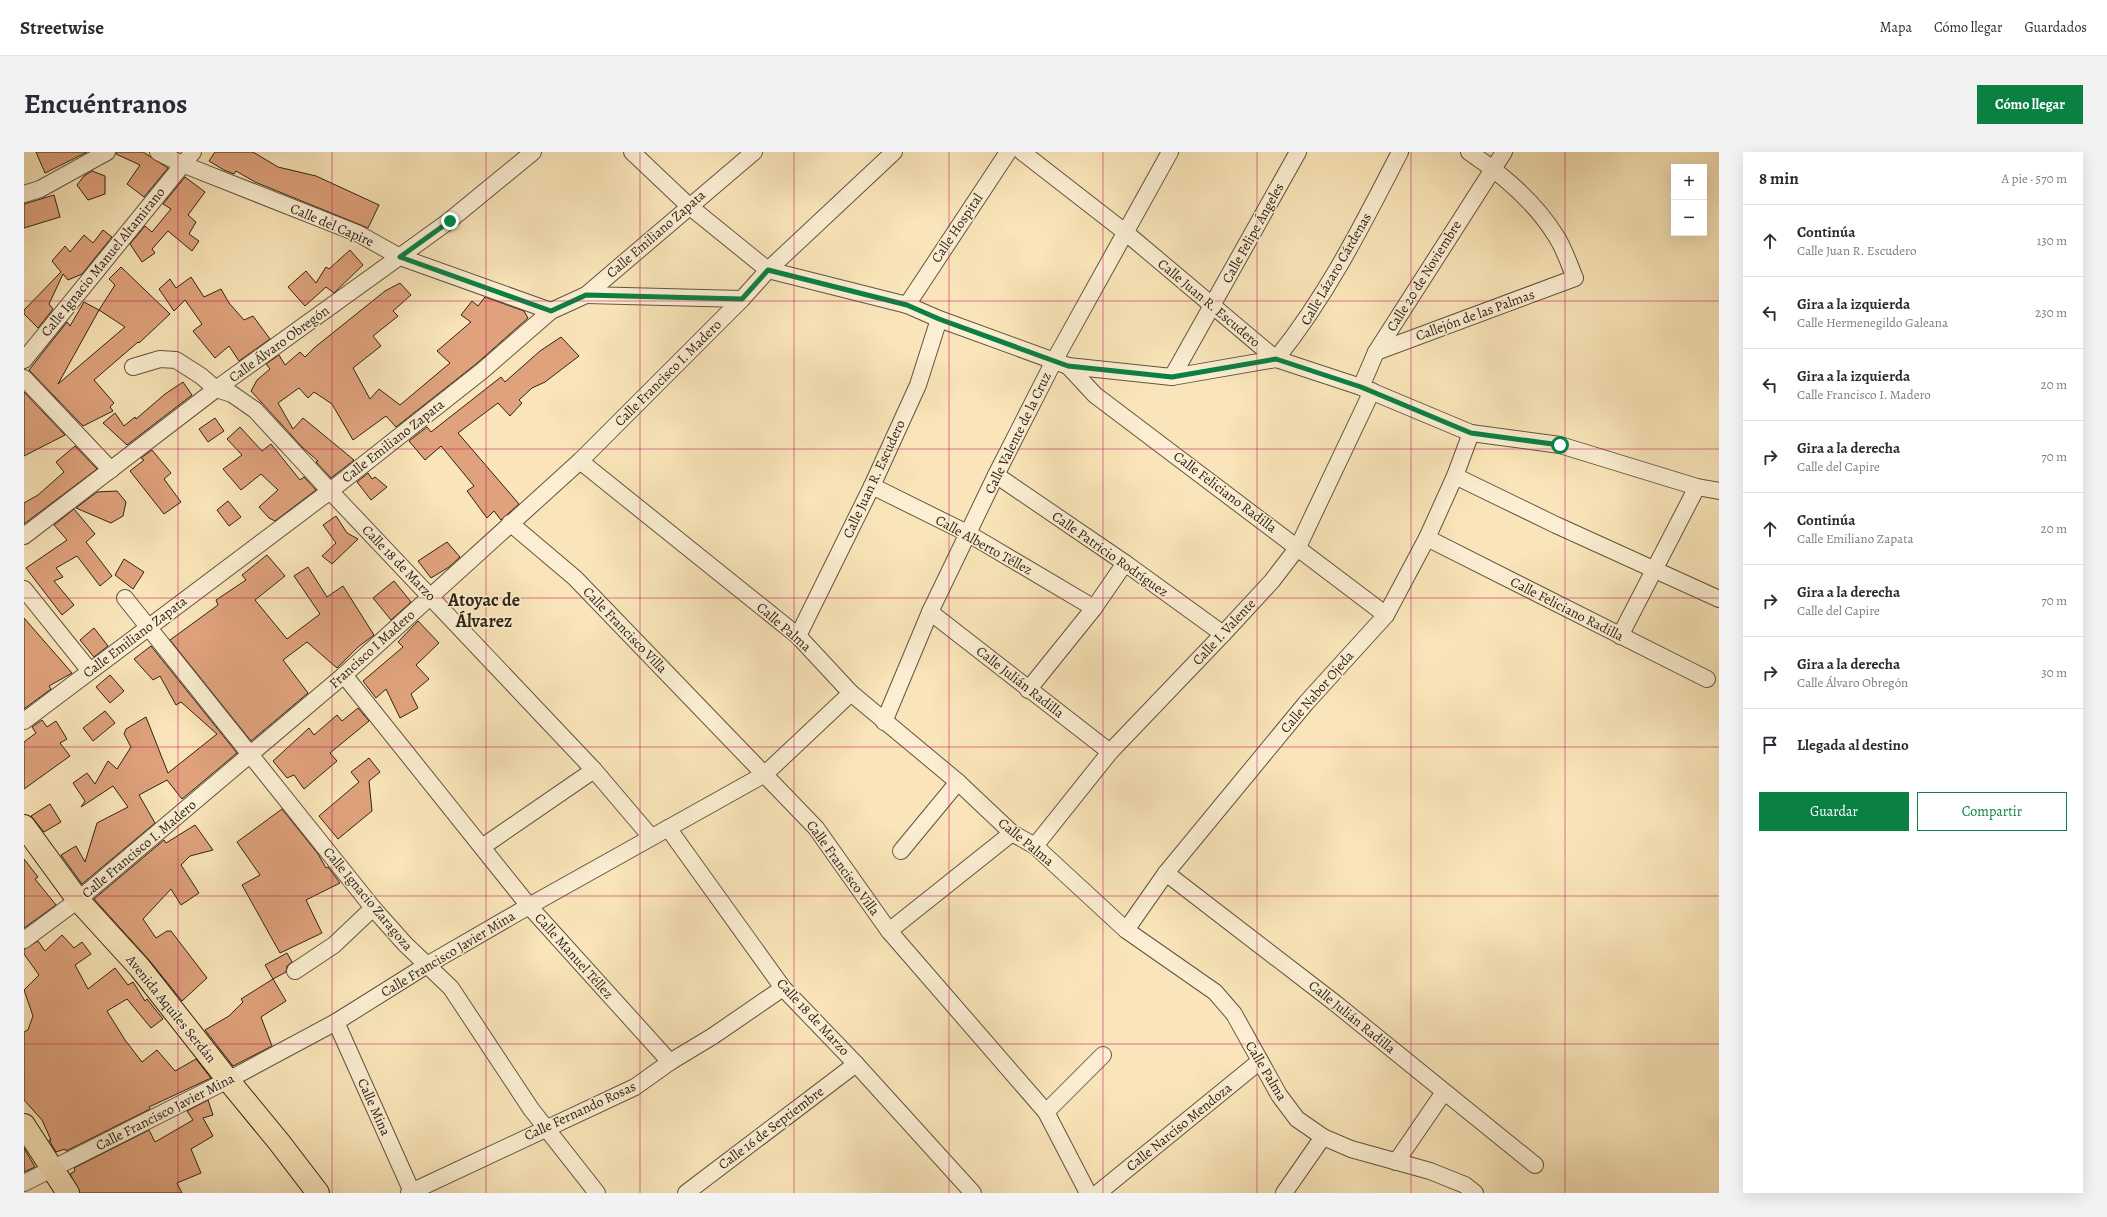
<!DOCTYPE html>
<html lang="es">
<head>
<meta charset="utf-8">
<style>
	:root { --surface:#fff; --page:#f2f2f3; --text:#2b2b33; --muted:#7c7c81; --line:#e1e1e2; --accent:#0b8043 }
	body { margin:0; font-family:Alegreya,serif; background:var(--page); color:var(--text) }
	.controls { position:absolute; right:12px; top:12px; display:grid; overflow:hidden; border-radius:0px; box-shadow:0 4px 16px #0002 }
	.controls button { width:36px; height:36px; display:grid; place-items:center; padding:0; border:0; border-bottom:1px solid var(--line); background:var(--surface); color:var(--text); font:20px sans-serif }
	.stop { position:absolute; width:12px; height:12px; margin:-9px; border:3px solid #0b8043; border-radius:50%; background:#fff }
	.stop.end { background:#0b8043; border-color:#fff; box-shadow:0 1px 4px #0008 }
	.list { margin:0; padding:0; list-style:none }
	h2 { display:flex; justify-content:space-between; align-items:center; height:52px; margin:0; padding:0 16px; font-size:17px }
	h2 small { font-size:13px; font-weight:400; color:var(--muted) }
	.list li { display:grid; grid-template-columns:26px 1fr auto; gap:12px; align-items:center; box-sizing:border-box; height:72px; padding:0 16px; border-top:1px solid var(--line) }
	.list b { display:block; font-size:15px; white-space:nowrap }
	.list p { margin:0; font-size:13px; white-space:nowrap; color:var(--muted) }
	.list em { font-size:13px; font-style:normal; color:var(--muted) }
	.actions { display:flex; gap:8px; padding:12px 16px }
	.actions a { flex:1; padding:9px 0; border:1px solid var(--accent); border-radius:0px; text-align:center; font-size:14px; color:var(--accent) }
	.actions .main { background:var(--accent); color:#fff }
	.icon { flex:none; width:22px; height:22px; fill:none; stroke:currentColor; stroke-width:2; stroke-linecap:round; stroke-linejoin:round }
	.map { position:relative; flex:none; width:1695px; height:1041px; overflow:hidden; border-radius:0px }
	header { display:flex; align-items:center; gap:24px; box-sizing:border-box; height:56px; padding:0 20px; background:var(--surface); border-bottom:1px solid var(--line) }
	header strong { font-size:19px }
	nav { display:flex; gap:22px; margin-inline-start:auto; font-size:14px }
	.intro { display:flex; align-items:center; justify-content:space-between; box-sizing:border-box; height:96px; padding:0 24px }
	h1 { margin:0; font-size:28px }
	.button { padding:10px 18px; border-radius:0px; background:var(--accent); color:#fff; font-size:14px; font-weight:700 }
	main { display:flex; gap:24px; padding:0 24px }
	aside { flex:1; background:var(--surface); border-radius:0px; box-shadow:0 4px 16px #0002 }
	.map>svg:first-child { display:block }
</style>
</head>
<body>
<header>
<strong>Streetwise</strong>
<nav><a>Mapa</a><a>Cómo llegar</a><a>Guardados</a></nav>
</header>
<div class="intro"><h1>Encuéntranos</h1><a class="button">Cómo llegar</a></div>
<main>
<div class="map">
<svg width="1695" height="1041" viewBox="0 0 1695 1041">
	<rect width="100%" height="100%" fill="#f9e5b9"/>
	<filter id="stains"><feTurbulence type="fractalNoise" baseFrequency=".005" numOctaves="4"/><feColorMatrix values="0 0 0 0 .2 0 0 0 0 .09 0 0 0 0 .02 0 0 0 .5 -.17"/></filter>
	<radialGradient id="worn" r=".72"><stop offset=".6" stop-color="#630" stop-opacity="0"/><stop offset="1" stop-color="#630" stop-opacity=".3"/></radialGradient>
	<g fill="#dfa27c" stroke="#312316" fill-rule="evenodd">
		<polygon points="12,0 63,0 21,21"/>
		<polygon points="92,0 119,0 144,16 120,45 103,32 116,13 92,2"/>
		<polygon points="191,0 229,0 254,15 292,24 355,53 344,76 231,30 212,19 210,22 200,18 185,9"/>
		<polygon points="68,19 81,24 81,42 64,48 53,33 60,24"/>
		<polygon points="161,25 181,40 164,63 172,70 165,82 175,89 168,99 144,79 128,97 131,101 118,110 106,92 121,74 128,80 147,57 139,52"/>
		<polygon points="30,43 36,65 0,76 0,52"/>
		<polygon points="79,78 88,85 58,122 44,128 39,122 25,152 29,157 14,176 0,162 0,158 37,120 28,109 41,94 46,100 60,83 69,91"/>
		<polygon points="326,98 339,113 310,141 302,135 281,154 264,135 282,119 292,131 302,115 305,117"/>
		<path d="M97 115 146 162 115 191 114 190 70 228 90 251 86 255 89 259 59 274 5 218 43 170 46 174 60 150 75 158 91 133 85 127ZM75 158 101 175 34 232Z"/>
		<polygon points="167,125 180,145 197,137 205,151 220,168 229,164 246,187 215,209 205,194 191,206 169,179 178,172 161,148 150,159 135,137 146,127 152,136"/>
		<polygon points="376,131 387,143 369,159 374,164 349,184 357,194 329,216 346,247 355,237 376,253 426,211 413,199 447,170 437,163 448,149 454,154 461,145 500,159 504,166 452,212 372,275 362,264 329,288 308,252 290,240 284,246 275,236 254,251 269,277 279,266 330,308 307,326 292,310 294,309 279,296 227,239 233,228 246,217 242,212 255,203 261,213 276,200 281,205 290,196 361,139"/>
		<polygon points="537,185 555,204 521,230 508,236 495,248 498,251 486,264 474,251 434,281 495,352 477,368 470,359 463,366 443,339 450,334 417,294 401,308 385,289 403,275 407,280 477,225 481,230 516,199"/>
		<polygon points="159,230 168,243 103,293 79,271 91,261 100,274 111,265 112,267 141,242"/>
		<polygon points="0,240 41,283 0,304"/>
		<polygon points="191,266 200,279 184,290 175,277"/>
		<polygon points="216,275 238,299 247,292 276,328 280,325 292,338 251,369 245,366 235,355 254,338 237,322 217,338 199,317 218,303 203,287"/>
		<polygon points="51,294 73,317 0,372 0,351 14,343 40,320 32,310"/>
		<polygon points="128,298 147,321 140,327 157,350 140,362 106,319 120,308 117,306"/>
		<polygon points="344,321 348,327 351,325 363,335 347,348 333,330"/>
		<polygon points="93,339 102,350 99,364 87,371 52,356 73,340"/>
		<polygon points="204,349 217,365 205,374 193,358"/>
		<polygon points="50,357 71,382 62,390 88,424 76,434 53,404 32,416 39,425 30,429 50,453 38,463 2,416 43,388 30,373"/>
		<polygon points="312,364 323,381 334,387 308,412 298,404 312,391 299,373"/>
		<polygon points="423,390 436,405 425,415 407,426 394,409"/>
		<polygon points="243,403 261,424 231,448 263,487 296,462 270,424 284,415 303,445 319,434 350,483 334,495 313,516 283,490 259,508 284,541 227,589 146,488 194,453 192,448 222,428 218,423"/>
		<polygon points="100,407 120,420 109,437 91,423"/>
		<polygon points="370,429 387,450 367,468 349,446"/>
		<polygon points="0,466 48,521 25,534 27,537 0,557"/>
		<polygon points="394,469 415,491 392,513 405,527 387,542 394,556 376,566 362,537 352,546 339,529 379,495 374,490"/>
		<polygon points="70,476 84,494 70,505 56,488"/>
		<polygon points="127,494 213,601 158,647 143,628 115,643 131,671 58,732 37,703 52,694 61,710 73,671 104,655 89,634 57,655 61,649 49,631 63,621 71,632 84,609 93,617 107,595 100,582 102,577 122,565 144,621 193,582 157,550 152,553 136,524 129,528 110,507"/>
		<polygon points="86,523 100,539 86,551 72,535"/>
		<polygon points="334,556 345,569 306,601 313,609 280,637 270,623 263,626 249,609 285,576 290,583 313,563 318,569"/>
		<polygon points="81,559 91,571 69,589 59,576"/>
		<polygon points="18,568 23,575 32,569 43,587 36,591 46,604 0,637 0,590 12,581 8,575"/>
		<polygon points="345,606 356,620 345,629 348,659 314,687 295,664 335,630 327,620"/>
		<polygon points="26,652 37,670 20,680 7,664"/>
		<polygon points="258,657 294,702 302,716 304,715 316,731 282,748 298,781 256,801 218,733 236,723 213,690"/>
		<polygon points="171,673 189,698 166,704 157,713 175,741 157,753 147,737 119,767 132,786 143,779 147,779 183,826 158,849 125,808 70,747 140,688 142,691"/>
		<polygon points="0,707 14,725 11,727 32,753 0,776"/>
		<polygon points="38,783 50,796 58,790 67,802 51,813 64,837 91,816 104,833 109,830 121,849 123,847 139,867 127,876 103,847 83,859 101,888 118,910 133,898 151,919 172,907 187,926 125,955 126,957 42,999 41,997 32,1000 25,988 27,988 18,968 0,948 0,880 4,878 9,864 0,838 15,823 0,802 0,797 14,789 21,799"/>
		<polygon points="263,801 268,810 263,814 262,820 249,827 241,813"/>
		<polygon points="249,827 262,849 237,865 248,894 209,914 181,878 205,864 219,850 217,847"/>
		<polygon points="184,948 189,963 179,966 189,984 167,997 177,1021 153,1031 158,1041 56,1041 46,1022 51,1019 50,1016 125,978 131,990 169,968 163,959"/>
		<polygon points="0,996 11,1015 0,1020"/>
	</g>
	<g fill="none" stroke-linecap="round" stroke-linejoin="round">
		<defs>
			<g id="street">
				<polyline points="134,0 158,12 335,82 376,105 527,159"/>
				<polyline points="608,0 665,54 744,118 883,153 915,167 1044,214 1148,225 1252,207"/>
				<polyline points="998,0 1101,80 1252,207 1337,235 1447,281 1536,293 1673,335 1695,339"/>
				<polyline points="0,42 16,37 83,0"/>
				<polyline points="562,143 718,147"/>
				<polyline points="883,153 984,0"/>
				<path d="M1352 200 1551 126C1545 112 1540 96 1532 84 1511 50 1478 22 1445 0"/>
				<path d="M1252 207C1303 144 1339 72 1376 0"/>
				<polyline points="0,208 169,0"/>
				<polyline points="1044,214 1071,243 1362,463"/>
				<polyline points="109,215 136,207 152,208 177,224 192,237 208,242 231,258 306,339 570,618 627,685"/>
				<polyline points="1148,225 1274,0"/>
				<polyline points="0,226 87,318"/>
				<polyline points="1337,235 1352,200 1480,0"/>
				<polyline points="556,309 774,484 827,541 934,630 988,681 1011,694 1102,778 1191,840 1210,862 1255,943 1273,967 1299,985 1327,997 1406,1019 1441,1033 1451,1041"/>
				<polyline points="972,323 1101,411 1199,482"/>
				<polyline points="1431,324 1532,373 1695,447"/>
				<polyline points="848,334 945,382 1070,456"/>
				<polyline points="486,371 551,426 792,676 865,779 1022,960 1064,1041"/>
				<polyline points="0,384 192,237 425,69 509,0"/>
				<polyline points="1403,386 1683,527"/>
				<polyline points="0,437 66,519"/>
				<polyline points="101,446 349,756 381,792 427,836 507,957 573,1041"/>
				<polyline points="906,460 1086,600"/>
				<polyline points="774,484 848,334 894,233 915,167"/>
				<polyline points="1596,484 1673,335"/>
				<polyline points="320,523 505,754 646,910"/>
				<polyline points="1004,538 1070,456 1101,411"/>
				<polyline points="0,569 306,339 458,219 527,159 562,143 730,0"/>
				<polyline points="860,570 906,460 972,323 1030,209 1146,0"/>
				<polyline points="644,676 759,836 832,912 949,1041"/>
				<polyline points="1011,694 1086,600 1199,482 1248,429 1274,395 1348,239"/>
				<polyline points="458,695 570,618"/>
				<polyline points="877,699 934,630"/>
				<polyline points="1142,721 1311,851 1511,1013"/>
				<polyline points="1102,778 1142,721 1282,551 1362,463 1403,386 1431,324 1447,281"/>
				<polyline points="865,779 988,681"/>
				<polyline points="0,788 54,748 320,523 556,309 718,147 744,118 870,0"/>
				<polyline points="271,819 310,793 349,756"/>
				<polyline points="312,870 388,1040"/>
				<polyline points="1022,960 1079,903"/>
				<polyline points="1372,1010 1420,940"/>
				<polyline points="0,1031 204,928 312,870 403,813 505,754 741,622 827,541"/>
				<polyline points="385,1041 611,935 646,910 689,884 759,836"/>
				<polyline points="662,1041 832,912"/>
				<polyline points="1074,1041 1236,909"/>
				<polyline points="1260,1041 1299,985"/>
			</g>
			<g id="primary">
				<polyline points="0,674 54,748 116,816 204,928 255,990 294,1041"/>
				<polyline points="0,973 44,1041"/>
			</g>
		</defs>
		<use href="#street" stroke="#63543f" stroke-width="18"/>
		<use href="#primary" stroke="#312316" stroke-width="24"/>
		<use href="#street" stroke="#fbeed2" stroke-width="16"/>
		<use href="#primary" stroke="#f9e5b9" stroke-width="22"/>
	</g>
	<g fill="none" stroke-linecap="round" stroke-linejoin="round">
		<polyline stroke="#0b8043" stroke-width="5" points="426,69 376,105 527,159 562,143 718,147 744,118 883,153 915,167 1044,214 1148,225 1252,207 1337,235 1447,281 1536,293"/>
	</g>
	<path fill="none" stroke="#c2185b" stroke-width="1" stroke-opacity="0.55" d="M154 0V1041M308 0V1041M462 0V1041M616 0V1041M770 0V1041M925 0V1041M1079 0V1041M1233 0V1041M1387 0V1041M1541 0V1041M0 149H1695M0 297H1695M0 446H1695M0 595H1695M0 744H1695M0 892H1695"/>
	<g text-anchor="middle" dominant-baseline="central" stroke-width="3" stroke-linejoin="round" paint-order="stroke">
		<g font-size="14" fill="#312316" stroke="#fbeed2">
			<text transform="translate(308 73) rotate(23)">Calle del Capire</text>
			<text transform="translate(933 76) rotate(-56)">Calle Hospital</text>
			<text transform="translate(1229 81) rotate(-61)">Calle Felipe Ángeles</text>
			<text transform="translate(632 82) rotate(-41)">Calle Emiliano Zapata</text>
			<text transform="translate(79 110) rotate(-51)">Calle Ignacio Manuel Altamirano</text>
			<text transform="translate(1312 117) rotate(-60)">Calle Lázaro Cárdenas</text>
			<text transform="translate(1400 124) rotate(-58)">Calle 20 de Noviembre</text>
			<text transform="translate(1185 151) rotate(40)">Calle Juan R. Escudero</text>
			<text transform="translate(1451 163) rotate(-20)">Callejón de las Palmas</text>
			<text transform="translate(255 192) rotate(-36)">Calle Álvaro Obregón</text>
			<text transform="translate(644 221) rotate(-45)">Calle Francisco I. Madero</text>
			<text transform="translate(994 281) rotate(-64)">Calle Valente de la Cruz</text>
			<text transform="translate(369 289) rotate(-38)">Calle Emiliano Zapata</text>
			<text transform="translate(850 327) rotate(-65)">Calle Juan R. Escudero</text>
			<text transform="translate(1201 340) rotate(37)">Calle Feliciano Radilla</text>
			<text transform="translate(960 393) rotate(29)">Calle Alberto Téllez</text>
			<text transform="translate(1086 402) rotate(35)">Calle Patricio Rodríguez</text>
			<text transform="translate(375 411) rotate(46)">Calle 18 de Marzo</text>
			<text transform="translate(1543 457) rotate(27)">Calle Feliciano Radilla</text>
			<text transform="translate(760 475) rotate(41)">Calle Palma</text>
			<text transform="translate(601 478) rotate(46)">Calle Francisco Villa</text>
			<text transform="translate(1200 480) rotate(-47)">Calle I. Valente</text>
			<text transform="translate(111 485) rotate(-37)">Calle Emiliano Zapata</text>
			<text transform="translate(348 497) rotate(-42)">Francisco I Madero</text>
			<text transform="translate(996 530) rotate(38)">Calle Julián Radilla</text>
			<text transform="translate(1293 540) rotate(-49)">Calle Nabor Ojeda</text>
			<text transform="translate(1002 690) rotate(39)">Calle Palma</text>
			<text transform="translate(115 697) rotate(-40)">Calle Francisco I. Madero</text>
			<text transform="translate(819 716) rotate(54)">Calle Francisco Villa</text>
			<text transform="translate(344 747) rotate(50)">Calle Ignacio Zaragoza</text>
			<text transform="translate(424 802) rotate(-31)">Calle Francisco Javier Mina</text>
			<text transform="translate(550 804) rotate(48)">Calle Manuel Téllez</text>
			<text transform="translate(147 857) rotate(51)">Avenida Aquiles Serdán</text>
			<text transform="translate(789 865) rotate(47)">Calle 18 de Marzo</text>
			<text transform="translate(1328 865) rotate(39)">Calle Julián Radilla</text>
			<text transform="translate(1242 919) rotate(59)">Calle Palma</text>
			<text transform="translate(350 955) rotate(66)">Calle Mina</text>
			<text transform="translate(556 959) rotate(-25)">Calle Fernando Rosas</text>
			<text transform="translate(141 960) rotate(-27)">Calle Francisco Javier Mina</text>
			<text transform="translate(1155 975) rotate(-39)">Calle Narciso Mendoza</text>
			<text transform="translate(747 976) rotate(-37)">Calle 16 de Septiembre</text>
		</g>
		<g font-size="18" font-weight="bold" fill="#312316" stroke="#fbeed2">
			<text x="460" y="448">Atoyac de<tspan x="460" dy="21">Álvarez</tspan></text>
		</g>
	</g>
	<rect width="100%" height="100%" filter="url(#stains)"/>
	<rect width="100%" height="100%" fill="url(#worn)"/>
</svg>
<div class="controls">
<button>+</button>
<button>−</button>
</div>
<div class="stop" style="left:1536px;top:293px"></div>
<div class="stop end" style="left:426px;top:69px"></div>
</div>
<aside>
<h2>8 min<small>A pie · 570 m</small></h2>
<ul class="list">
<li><svg class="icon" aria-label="ahead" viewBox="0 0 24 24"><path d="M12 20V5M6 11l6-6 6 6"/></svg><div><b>Continúa</b><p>Calle Juan R. Escudero</p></div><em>130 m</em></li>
<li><svg class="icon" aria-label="left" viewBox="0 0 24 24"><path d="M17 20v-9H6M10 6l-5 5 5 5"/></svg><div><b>Gira a la izquierda</b><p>Calle Hermenegildo Galeana</p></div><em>230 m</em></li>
<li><svg class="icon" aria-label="left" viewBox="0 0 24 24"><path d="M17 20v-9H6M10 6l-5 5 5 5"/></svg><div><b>Gira a la izquierda</b><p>Calle Francisco I. Madero</p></div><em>20 m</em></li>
<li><svg class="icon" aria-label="right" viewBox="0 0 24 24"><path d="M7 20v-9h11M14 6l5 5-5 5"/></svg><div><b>Gira a la derecha</b><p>Calle del Capire</p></div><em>70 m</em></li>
<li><svg class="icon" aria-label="ahead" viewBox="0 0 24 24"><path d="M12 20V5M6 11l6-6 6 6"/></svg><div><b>Continúa</b><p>Calle Emiliano Zapata</p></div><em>20 m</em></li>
<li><svg class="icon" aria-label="right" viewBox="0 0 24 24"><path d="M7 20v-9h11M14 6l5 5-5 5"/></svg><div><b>Gira a la derecha</b><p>Calle del Capire</p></div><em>70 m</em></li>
<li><svg class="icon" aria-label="right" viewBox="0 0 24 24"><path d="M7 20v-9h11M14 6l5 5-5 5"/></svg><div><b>Gira a la derecha</b><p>Calle Álvaro Obregón</p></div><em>30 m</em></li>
<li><svg class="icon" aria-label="arrive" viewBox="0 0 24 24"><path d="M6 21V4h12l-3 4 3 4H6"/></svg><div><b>Llegada al destino</b></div></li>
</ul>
<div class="actions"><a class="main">Guardar</a><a>Compartir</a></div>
</aside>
</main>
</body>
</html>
